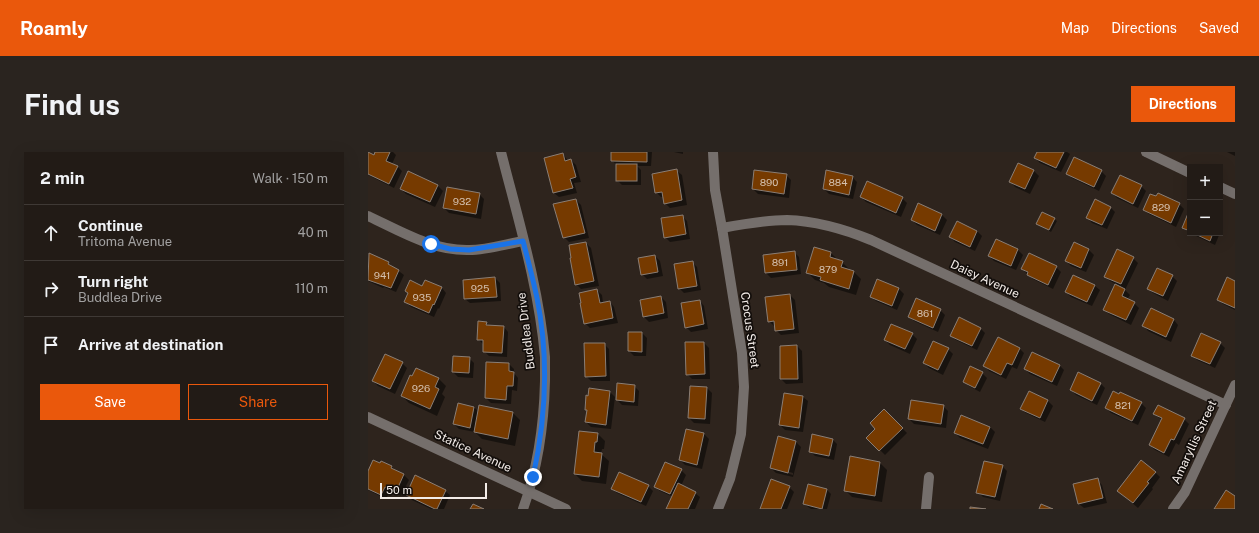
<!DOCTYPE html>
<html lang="en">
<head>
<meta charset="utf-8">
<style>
	:root { --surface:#221b16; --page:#2a241f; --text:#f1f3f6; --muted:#a2a1a1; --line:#3f3935; --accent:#ea580c }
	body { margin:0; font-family:"Public Sans",sans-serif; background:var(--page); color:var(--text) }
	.controls { position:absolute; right:12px; top:12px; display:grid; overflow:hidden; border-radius:0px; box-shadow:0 4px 16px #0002 }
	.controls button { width:36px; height:36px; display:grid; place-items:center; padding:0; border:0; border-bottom:1px solid var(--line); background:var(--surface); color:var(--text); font:20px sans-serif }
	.scale { position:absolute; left:12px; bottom:10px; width:107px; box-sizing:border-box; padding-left:4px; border:2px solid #f3ece8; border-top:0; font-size:11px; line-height:14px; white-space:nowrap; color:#f3ece8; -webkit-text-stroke:3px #130e0b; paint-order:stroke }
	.stop { position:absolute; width:12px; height:12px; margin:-9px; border:3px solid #1a73e8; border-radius:50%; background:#fff }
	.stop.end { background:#1a73e8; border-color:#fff; box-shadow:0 1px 4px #0008 }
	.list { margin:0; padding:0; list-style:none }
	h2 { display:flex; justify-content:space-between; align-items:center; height:52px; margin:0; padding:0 16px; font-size:17px }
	h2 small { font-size:13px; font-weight:400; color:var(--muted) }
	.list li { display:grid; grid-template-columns:26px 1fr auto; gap:12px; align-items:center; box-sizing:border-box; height:56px; padding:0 16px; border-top:1px solid var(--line) }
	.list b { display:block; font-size:15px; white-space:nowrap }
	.list p { margin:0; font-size:13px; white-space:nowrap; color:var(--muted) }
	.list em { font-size:13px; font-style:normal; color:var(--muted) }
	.actions { display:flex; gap:8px; padding:12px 16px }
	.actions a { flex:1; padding:9px 0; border:1px solid var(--accent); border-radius:0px; text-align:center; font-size:14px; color:var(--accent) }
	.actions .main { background:var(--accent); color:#fff }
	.icon { flex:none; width:22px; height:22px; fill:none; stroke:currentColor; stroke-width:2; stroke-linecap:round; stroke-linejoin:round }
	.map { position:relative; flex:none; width:867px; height:357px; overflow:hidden; border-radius:0px }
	header { display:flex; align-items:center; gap:24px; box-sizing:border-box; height:56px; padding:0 20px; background:var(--accent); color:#fff }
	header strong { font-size:19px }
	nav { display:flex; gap:22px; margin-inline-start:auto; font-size:14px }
	.intro { display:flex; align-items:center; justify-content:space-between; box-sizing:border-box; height:96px; padding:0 24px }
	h1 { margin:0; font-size:28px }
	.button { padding:10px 18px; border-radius:0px; background:var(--accent); color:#fff; font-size:14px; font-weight:700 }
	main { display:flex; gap:24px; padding:0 24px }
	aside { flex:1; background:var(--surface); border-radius:0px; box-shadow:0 4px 16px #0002 }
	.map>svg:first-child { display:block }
</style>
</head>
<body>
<header>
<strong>Roamly</strong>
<nav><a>Map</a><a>Directions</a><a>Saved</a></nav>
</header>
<div class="intro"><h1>Find us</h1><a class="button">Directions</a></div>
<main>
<aside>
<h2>2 min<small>Walk · 150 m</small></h2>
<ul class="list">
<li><svg class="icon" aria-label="ahead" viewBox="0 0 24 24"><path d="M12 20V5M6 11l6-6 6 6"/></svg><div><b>Continue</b><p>Tritoma Avenue</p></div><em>40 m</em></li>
<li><svg class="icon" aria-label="right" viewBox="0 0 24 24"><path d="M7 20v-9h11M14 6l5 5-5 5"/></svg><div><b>Turn right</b><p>Buddlea Drive</p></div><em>110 m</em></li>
<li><svg class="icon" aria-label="arrive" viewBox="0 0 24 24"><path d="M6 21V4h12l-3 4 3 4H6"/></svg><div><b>Arrive at destination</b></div></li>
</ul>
<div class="actions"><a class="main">Save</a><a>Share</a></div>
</aside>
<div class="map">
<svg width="867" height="357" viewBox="0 0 867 357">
	<rect width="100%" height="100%" fill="#2e241d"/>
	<g fill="#0007" fill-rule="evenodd">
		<polygon points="8,0 25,0 28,3 24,12 29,14 34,19 26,36 0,23 0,2 7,4"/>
		<polygon points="244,0 284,0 283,14 269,14 273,18 273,33 254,33 249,28 249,14 244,8"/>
		<polygon points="306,0 315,0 315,2"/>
		<polygon points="670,0 699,0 702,2 693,20 672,11 667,6"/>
		<polygon points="859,0 867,0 867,4"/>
		<polygon points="195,2 200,9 203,8 208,13 213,30 206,31 209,41 191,45 186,41"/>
		<polygon points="651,12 666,19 671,24 662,42 647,35 643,30"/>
		<polygon points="309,19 314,23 319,53 302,56 297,51 296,45 293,45 288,40"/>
		<polygon points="733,19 738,24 731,39 704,26 699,21"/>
		<polygon points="41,20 70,34 75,39 67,55 38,42 33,37"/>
		<polygon points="418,23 423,28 421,46 390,42 385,37"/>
		<polygon points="484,25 489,30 485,47 461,42 456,37"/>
		<polygon points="773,34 778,39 770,56 749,46 744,41"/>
		<polygon points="111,42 116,47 113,67 81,61 76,56"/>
		<polygon points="493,45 534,46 539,51 533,65 498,50"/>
		<polygon points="208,48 213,53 221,86 201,90 196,85"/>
		<polygon points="811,52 816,57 808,75 781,62 776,58"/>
		<polygon points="551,53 574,63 579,68 572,83 549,73 544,68"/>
		<polygon points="742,55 747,60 739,77 724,71 720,66"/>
		<polygon points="822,61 822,81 852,81 852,73 854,76 847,93 820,80 815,75"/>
		<polygon points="314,64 319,69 322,87 302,90 297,85"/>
		<polygon points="686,67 689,69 683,80 670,72"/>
		<polygon points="609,79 614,84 607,99 587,90 582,85"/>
		<polygon points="628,88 650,98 655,103 648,118 626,109 621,104"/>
		<polygon points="218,91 223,96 231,134 213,137 208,132"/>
		<polygon points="706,91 721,98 726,103 718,120 703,114 698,109"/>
		<polygon points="426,100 431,105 433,122 403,126 398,121"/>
		<polygon points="463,101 470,108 474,110 481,117 481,118 486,120 493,127 488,143 461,135 456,131 447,128 440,121"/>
		<polygon points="1,102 20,111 36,123 28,140 16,135 15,136 0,129 0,105"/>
		<polygon points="287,104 292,109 295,124 279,127 274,122"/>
		<polygon points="765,106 770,111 757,138 762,143 759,148 766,151 771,156 763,173 741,162 736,157 748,132 742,129 738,124"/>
		<polygon points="324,110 329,115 333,138 316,141 311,136"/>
		<polygon points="688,115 693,120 685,137 665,127 654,117"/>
		<polygon points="789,117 804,124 809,129 800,149 785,141 780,136"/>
		<polygon points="127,126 132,131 133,149 102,151 97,147"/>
		<polygon points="510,129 531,137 536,142 529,158 508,149 503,145"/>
		<polygon points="867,130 867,158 855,152 850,147"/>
		<polygon points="727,134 732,138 724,154 703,145 698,140"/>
		<polygon points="55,135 74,136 78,141 71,157 70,156 66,165 43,155 38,150 41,142 38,139"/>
		<polygon points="229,138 234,143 235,151 242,150 246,155 250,171 222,176 217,171"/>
		<polygon points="422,143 427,148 431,181 413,183 408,178 408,174 406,174 401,169"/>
		<polygon points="293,145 298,150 300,166 281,170 276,165"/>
		<polygon points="332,149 336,154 340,177 323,180 318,175"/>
		<polygon points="572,158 577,163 570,180 546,169 542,164"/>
		<polygon points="783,158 806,168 810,173 803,190 780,179 776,174"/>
		<polygon points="118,171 121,174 136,175 140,180 139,205 121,204 116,199 115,192 110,187"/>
		<polygon points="612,176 617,181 609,198 588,188 583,184"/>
		<polygon points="274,181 279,186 278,204 266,204 261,199"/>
		<polygon points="544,182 549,187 542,202 522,193 517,188"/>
		<polygon points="336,191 341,196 342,227 324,227 319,222"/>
		<polygon points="852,191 857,196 847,216 829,208 825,204"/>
		<polygon points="236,192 241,197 242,229 223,229 218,224"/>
		<polygon points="429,194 434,199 435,231 418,232 413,227"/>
		<polygon points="651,196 656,201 649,217 644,215 638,227 621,219 617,214"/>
		<polygon points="580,197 585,202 575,223 561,216 556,211"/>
		<polygon points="101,206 106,211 105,226 90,225 85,220"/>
		<polygon points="34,211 39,216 27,242 10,234 5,229"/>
		<polygon points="141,212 146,217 146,221 150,226 149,239 144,238 143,252 123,251 118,246"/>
		<polygon points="691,213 696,218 689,234 662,222 657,217"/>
		<polygon points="614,221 619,226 612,240 601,234 596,229"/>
		<polygon points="71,227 78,234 74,242 77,245 69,264 41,251 34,244"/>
		<polygon points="732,231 737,236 729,253 708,243 703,238"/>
		<polygon points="266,234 271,239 270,254 254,253 249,248"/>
		<polygon points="339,236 344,241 342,272 326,271 321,266"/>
		<polygon points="242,240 247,245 243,277 223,275 218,270 219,259 218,257 221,245"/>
		<polygon points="661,240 680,249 685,254 677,270 658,261 653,257"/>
		<polygon points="435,245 440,249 435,280 417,278 412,273"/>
		<polygon points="773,251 778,256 770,273 743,261 738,256"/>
		<polygon points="575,254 580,259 578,276 546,272 541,267"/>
		<polygon points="106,255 111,260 145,261 152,268 147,294 114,287 107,280 91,277 86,272"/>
		<polygon points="516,258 539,281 517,303 500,286 509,277"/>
		<polygon points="786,262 816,267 821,272 811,293 808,291 801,305 787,298 782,293 794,268"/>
		<polygon points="622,275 627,280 620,297 592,286 587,281"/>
		<polygon points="230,282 237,289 236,297 234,297 233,302 241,309 238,332 214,329 207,322"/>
		<polygon points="336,282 341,287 334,317 317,313 312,308"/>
		<path d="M411 285 428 290 433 295 425 325 408 321 403 316ZM408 316 425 321V323L408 318Z"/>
		<polygon points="464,287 469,292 466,308 447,304 442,299"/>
		<polygon points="512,311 519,318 514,350 484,345 477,338"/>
		<polygon points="13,312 24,315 29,320 36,323 41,328 33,344 22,339 18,347 0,338 0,321"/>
		<polygon points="634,314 639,319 632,349 615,345 610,340"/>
		<polygon points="313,318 318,323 313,334 327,341 332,345 327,357 299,357 305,345 292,339 287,334"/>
		<polygon points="787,320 792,325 784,336 785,337 770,356 750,339"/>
		<polygon points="729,328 734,333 739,351 716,356 711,352"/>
		<polygon points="280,334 285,339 278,354 249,341 244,336"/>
		<polygon points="421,335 426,340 419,357 393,357"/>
		<polygon points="458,337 463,342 459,357 443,357 436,352"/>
		<polygon points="77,339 82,343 76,357 63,357 44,348 39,343"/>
	</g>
	<g fill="#763a00" stroke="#8a7e75">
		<polygon points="0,0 6,3 7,0 22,0 18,9 30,14 21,32 0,22"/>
		<polygon points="243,0 279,0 279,10 243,9"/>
		<polygon points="669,0 696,0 688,16 666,6"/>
		<polygon points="195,1 197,9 203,7 208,25 202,27 205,36 185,41 176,6"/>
		<polygon points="706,5 734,18 726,35 698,22"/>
		<polygon points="650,11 666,18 657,37 641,30"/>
		<rect x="248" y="12" width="21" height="17"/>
		<polygon points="309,17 314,48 296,52 294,40 287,41 284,22"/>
		<polygon points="386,18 419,22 416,42 384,37"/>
		<polygon points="458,18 485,24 481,43 455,37"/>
		<polygon points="40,19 70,33 62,50 32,37"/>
		<polygon points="752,23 774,33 765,52 743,41"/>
		<polygon points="499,29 535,45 528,61 492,45"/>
		<polygon points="79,35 112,41 108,62 75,56"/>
		<polygon points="790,41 812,51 803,71 775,58 782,42 788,44"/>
		<polygon points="208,47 217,81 195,86 185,52"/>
		<polygon points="727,47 743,55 734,73 718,66"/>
		<polygon points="550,51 574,62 567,79 543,68"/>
		<polygon points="821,59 822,60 822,79 814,76"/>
		<polygon points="674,60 687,66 681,78 668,72"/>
		<polygon points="315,63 318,82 296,86 293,66"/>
		<polygon points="589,69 609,79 602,95 581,85"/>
		<polygon points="825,81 845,81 842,89"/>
		<polygon points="628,87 650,97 643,114 620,104"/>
		<polygon points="218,90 226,129 207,133 202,106 203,106 201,93"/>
		<polygon points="706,90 721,97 713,116 697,109"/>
		<polygon points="446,95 463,100 462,105 475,109 473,115 486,119 481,137 452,128 453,125 438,121"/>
		<polygon points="749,97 766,105 753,132 736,125"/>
		<polygon points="427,99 429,118 397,121 395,103"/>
		<polygon points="1,101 21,110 20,112 31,118 23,136 0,128"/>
		<polygon points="661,101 689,114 680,133 659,123 660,120 653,117"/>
		<polygon points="287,103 290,120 273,123 270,106"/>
		<polygon points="325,109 329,134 310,137 306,112"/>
		<polygon points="789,116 805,123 795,144 779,137"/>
		<polygon points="705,123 727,133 719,150 697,140"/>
		<polygon points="127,125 129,145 96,147 95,128"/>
		<polygon points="859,125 867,129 867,156 849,148"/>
		<polygon points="509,127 531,136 524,154 502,145"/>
		<polygon points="42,128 54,134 57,128 74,135 66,153 65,152 61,161 36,150 40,141 37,139"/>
		<polygon points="747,132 757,137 754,144 767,150 758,168 735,158"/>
		<polygon points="229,137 232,151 242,149 245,166 216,172 212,151 213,151 211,141"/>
		<polygon points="422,142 426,177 407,179 406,169 400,170 397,145"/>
		<polygon points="293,144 296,161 275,165 272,148"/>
		<polygon points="548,146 573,157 565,176 540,165"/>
		<polygon points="332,148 336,172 317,176 313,151"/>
		<polygon points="783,156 806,167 798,185 774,174"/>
		<polygon points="591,165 613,176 604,194 582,184"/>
		<polygon points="110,169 119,170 118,173 136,174 134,201 115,200 115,188 109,188"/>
		<polygon points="523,172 545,181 537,197 516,188"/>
		<polygon points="260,180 274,180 274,200 260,199"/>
		<polygon points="833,181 853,190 842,212 823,204"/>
		<polygon points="630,185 652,196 644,213 639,211 633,223 615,214"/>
		<polygon points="565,189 581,196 570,218 555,211"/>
		<polygon points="317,190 336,190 337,222 318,223"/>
		<polygon points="216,191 237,191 238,224 217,225"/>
		<polygon points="429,193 430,227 412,227 412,194"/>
		<polygon points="664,200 692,213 684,230 656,217"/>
		<polygon points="17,202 35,210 22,237 4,229"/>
		<polygon points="85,204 102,205 101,221 84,220"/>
		<polygon points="118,210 141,211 141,219 146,220 145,234 139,234 138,248 117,246"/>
		<polygon points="602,214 615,220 607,236 595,230"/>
		<polygon points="48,216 71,226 67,235 71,237 62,257 33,244 42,223 44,224"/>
		<polygon points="710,220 733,231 724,249 702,238"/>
		<polygon points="249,231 267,233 266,250 248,248"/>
		<polygon points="322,234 339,235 337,267 320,266"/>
		<polygon points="221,236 242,239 238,273 217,270 219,258 217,258 218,243 220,244"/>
		<polygon points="661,239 680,248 672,266 652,257"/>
		<polygon points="745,239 751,242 752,240 774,250 764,269 737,256"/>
		<polygon points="416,241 435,244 431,276 411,273"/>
		<polygon points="543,248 576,253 573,272 540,267"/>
		<polygon points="90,251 106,255 102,276 85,272"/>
		<polygon points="111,253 145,260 140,287 106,280"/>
		<polygon points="790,253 817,266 806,288 803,287 796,301 781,293 794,266 785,262"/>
		<polygon points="516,257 535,276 511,299 498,286 507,277 502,271"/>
		<polygon points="593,263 622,275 615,292 586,281"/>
		<polygon points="318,277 336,281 329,313 311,308"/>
		<polygon points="211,279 230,281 229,290 227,290 226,300 234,301 231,325 206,322"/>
		<polygon points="444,282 465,287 461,304 441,300"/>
		<polygon points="410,284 428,289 420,321 402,316"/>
		<polygon points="482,304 512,310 507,344 476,339"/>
		<polygon points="5,308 12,311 13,309 24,314 23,316 36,322 28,340 17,335 13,343 0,337 0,319"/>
		<polygon points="773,308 788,320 779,330 781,331 765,351 749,339"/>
		<polygon points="616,309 635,313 627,345 608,341"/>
		<polygon points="297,310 314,317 302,342 286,335"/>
		<polygon points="251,320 281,333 273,350 243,337"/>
		<polygon points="47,323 78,338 69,357 67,357 38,343"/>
		<polygon points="730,326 735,346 710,352 705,332"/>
		<polygon points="403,327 422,334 413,357 392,357"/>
		<polygon points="310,331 328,340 320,357 298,357"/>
		<polygon points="440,332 459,337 454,357 435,352"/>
		<polygon points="858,338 867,344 867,357 846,357"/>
		<polygon points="105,352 116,357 102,357"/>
		<polygon points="673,352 685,357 671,357"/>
		<polygon points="602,355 618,357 602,357"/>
	</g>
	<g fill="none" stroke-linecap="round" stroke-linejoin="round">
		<g stroke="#756f6c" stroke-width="10">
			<path d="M133 0C150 67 171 135 177 205 177 213 177 221 177 229 176 272 170 316 155 357"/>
			<polyline points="345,0 347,38 354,76 374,201 376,235 373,282 362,327 350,357"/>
			<polyline points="778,0 822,21"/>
			<polyline points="852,35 867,42"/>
			<path d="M0 64C32 79 65 99 101 98 119 98 138 92 155 89"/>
			<path d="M354 76C375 72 397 68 419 68 448 69 476 77 503 88L858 253"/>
			<polyline points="0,265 198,357"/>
			<polyline points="558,357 561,325"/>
			<polyline points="805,357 817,340 867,233"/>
		</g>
	</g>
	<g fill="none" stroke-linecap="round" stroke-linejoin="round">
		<path stroke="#1a73e8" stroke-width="5" d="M63 92 82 97 101 98 155 89C160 108 165 127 169 146 181 205 178 266 165 325"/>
	</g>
	<g text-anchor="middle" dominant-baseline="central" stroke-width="3.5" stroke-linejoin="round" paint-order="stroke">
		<g font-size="10" fill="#d4c0ae">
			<text x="401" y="30">890</text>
			<text x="470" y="30">884</text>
			<text x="94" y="49">932</text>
			<text x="793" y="55">829</text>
			<text x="412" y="110">891</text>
			<text x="460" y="117">879</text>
			<text x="14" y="123">941</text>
			<text x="112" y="136">925</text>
			<text x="54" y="145">935</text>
			<text x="557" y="161">861</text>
			<text x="53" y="236">926</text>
			<text x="755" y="253">821</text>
		</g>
		<g font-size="12" fill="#f3ece8" stroke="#130e0b">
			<text transform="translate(617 127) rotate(25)">Daisy Avenue</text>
			<text transform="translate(382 178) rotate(82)">Crocus Street</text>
			<text transform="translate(158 179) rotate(-97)">Buddlea Drive</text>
			<text transform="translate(826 290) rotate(-65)">Amaryllis Street</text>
			<text transform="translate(105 299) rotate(25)">Statice Avenue</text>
		</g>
	</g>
</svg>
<div class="controls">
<button>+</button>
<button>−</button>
</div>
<div class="scale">50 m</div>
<div class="stop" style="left:63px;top:92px"></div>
<div class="stop end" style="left:165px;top:325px"></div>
</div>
</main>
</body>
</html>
